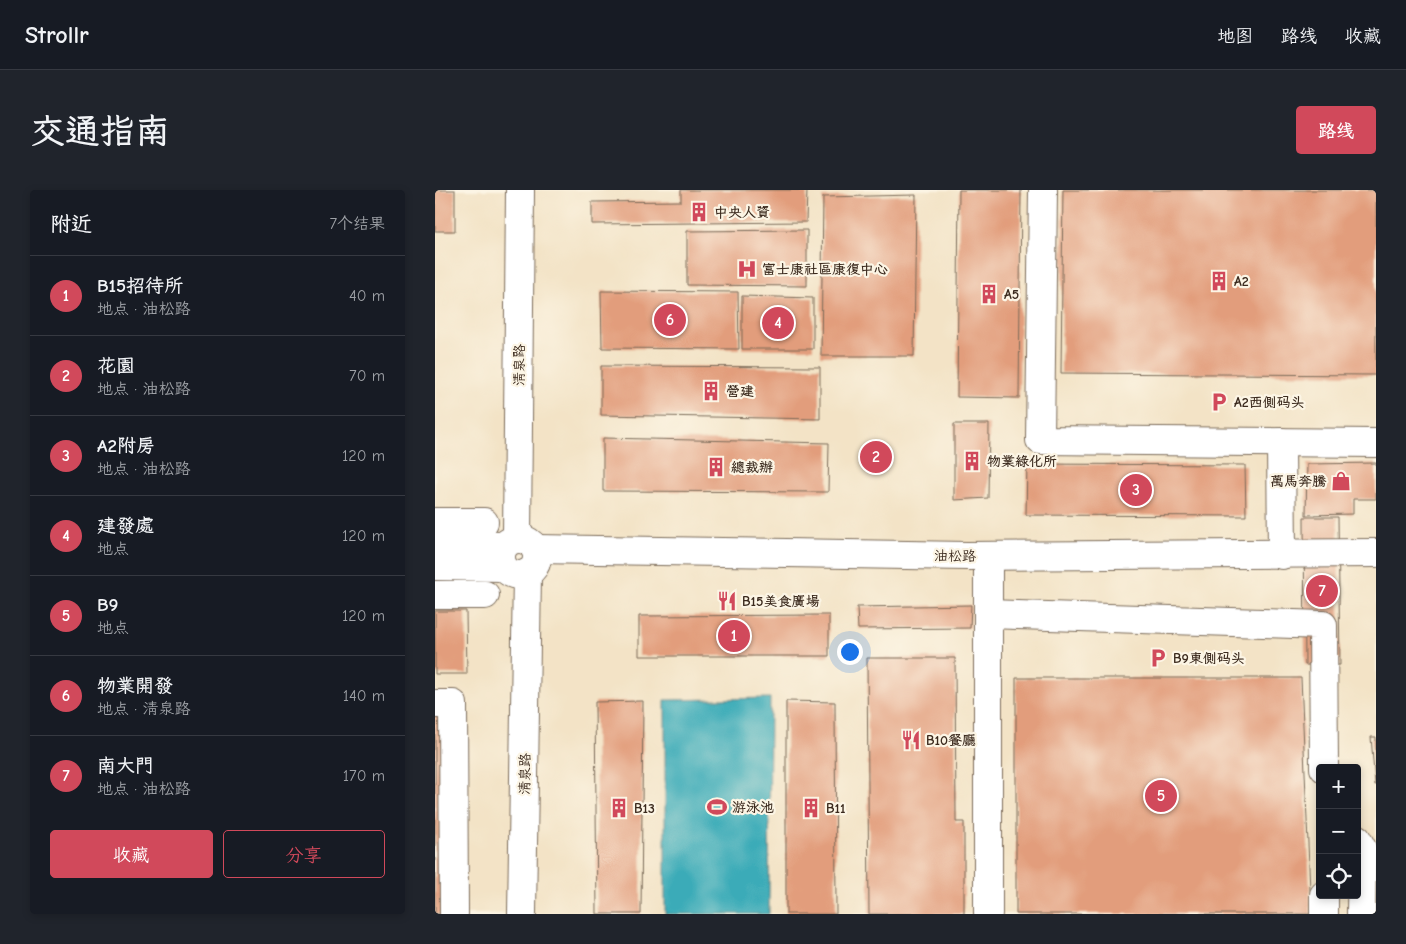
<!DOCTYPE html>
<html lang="zh">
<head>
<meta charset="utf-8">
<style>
	:root { --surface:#171b24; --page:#20242c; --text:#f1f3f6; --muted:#9ea1a6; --line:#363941; --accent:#d1495b }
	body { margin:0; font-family:"Comic Neue","LXGW WenKai TC",sans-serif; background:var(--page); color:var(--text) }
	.controls { position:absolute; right:15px; bottom:15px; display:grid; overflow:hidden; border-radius:5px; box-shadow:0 2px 8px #0003 }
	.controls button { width:45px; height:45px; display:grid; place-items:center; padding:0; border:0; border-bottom:1px solid var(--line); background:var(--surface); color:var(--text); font:25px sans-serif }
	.you { position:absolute; left:414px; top:461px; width:18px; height:18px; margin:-12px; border:4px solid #fff; border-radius:50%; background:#1a73e8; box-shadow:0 0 0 8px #1a73e833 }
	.badge { display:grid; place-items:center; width:32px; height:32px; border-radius:50%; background:var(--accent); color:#fff; font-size:16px; font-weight:700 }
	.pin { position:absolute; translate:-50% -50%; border:2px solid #fff; box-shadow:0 1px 5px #0006 }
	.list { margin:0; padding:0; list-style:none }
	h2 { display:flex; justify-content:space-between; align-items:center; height:65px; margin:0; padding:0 20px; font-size:21px }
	h2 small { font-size:16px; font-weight:400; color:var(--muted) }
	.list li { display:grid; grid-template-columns:32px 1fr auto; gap:15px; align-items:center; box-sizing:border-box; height:80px; padding:0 20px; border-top:1px solid var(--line) }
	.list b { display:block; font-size:19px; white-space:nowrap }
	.list p { margin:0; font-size:16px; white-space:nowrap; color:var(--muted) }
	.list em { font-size:16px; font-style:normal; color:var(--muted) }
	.actions { display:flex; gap:10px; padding:15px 20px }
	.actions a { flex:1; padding:11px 0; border:1px solid var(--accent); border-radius:5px; text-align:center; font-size:18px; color:var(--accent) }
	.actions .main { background:var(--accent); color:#fff }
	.icon { flex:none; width:28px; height:28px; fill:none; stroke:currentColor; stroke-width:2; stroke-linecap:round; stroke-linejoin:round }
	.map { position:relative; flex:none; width:941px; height:724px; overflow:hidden; border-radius:5px }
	header { display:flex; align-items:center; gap:30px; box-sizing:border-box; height:70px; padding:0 25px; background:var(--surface); border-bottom:1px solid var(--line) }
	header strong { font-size:24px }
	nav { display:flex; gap:28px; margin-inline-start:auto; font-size:18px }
	.intro { display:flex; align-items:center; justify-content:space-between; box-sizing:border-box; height:120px; padding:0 30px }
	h1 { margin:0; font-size:35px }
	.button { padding:12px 22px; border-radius:5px; background:var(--accent); color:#fff; font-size:18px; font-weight:700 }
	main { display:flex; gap:30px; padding:0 30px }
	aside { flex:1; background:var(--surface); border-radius:5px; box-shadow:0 2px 8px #0003 }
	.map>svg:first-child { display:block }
</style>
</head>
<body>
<header>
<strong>Strollr</strong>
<nav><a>地图</a><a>路线</a><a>收藏</a></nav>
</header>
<div class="intro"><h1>交通指南</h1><a class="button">路线</a></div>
<main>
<aside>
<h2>附近<small>7个结果</small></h2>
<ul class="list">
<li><span class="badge">1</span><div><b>B15招待所</b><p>地点 · 油松路</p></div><em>40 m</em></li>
<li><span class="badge">2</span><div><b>花園</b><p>地点 · 油松路</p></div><em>70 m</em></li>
<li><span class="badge">3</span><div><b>A2附房</b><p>地点 · 油松路</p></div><em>120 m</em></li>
<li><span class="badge">4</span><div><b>建發處</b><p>地点</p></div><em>120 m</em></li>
<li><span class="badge">5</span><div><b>B9</b><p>地点</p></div><em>120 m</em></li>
<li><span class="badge">6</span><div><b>物業開發</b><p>地点 · 清泉路</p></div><em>140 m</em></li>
<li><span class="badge">7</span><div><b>南大門</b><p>地点 · 油松路</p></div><em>170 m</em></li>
</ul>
<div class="actions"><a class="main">收藏</a><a>分享</a></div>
</aside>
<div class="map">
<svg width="941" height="724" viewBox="0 0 941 724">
	<rect width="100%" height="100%" fill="#fcf5e5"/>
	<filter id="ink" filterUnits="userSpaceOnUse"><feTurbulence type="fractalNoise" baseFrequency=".02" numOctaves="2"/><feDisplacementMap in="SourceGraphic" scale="10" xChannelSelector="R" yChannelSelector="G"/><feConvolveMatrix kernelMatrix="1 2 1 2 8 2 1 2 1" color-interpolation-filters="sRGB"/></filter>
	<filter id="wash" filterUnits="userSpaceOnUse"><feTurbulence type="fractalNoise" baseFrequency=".0096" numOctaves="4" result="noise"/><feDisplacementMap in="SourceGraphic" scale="20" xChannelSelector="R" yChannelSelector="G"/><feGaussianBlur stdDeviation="1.12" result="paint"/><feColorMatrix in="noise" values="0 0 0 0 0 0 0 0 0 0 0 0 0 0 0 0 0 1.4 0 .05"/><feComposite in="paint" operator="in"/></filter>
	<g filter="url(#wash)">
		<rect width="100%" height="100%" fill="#f3e3c6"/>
		<polygon fill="#3babb8" stroke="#3b6a6b" points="335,508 334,724 230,724 230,510"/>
		<g id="blocks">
			<g fill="#e29d7c">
				<rect x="0" y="0" width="20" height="41"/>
				<polygon points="246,0 372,0 371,32 157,34 157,12 246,11"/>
				<polygon points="524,0 586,0 584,208 522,207"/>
				<polygon points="628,0 941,0 941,185 626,183"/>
				<polygon points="481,5 479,166 386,166 388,7"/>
				<polygon points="372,40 372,96 252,95 252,41"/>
				<polygon points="166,101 303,102 304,159 167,158"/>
				<polygon points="307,106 378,108 378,159 307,159"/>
				<polygon points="166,176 385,177 385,229 166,225"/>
				<polygon points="519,234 554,234 553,308 519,310"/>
				<polygon points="168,248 394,253 393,302 168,301"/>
				<polygon points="941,273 941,309 918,309 918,324 871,325 872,274"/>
				<polygon points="592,274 810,275 811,326 591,325"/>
				<polygon points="869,327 903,327 905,475 870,475"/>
				<polygon points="536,415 535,438 423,439 422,417"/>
				<polygon points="0,421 31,421 32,484 0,484"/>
				<polygon points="394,425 394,466 204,466 204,426"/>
				<polygon points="432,468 520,468 521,632 529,632 529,724 434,724"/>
				<polygon points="581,488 866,488 876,724 581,724"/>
				<polygon points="208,511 206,724 162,724 160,512"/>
				<polygon points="351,511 400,512 401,724 351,724"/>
				<polygon points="0,525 11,525 9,724 0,724"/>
				<polygon points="936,547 941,547 941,595 940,595"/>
			</g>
		</g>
	</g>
	<g filter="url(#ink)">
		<use href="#blocks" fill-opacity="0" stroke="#7b6b59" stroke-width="1"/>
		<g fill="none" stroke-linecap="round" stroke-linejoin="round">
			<defs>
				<g id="minor">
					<polyline points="608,0 605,250 941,253"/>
					<polyline points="846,252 847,365"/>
					<polyline points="0,332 49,332"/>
					<polyline points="82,349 85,0"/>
					<circle cx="84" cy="367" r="18"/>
					<polyline points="0,355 69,356"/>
					<polyline points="100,359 532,366 941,363"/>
					<polyline points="0,376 68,377"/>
					<polyline points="0,405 50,405"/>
					<polyline points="554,424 888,435 889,578"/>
					<polyline points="0,514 18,514 19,724"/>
					<polyline points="922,649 927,658 926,724"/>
					<polyline points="87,724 92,383"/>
					<polyline points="553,724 553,366"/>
					<polyline points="889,724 889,705"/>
				</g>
			</defs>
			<use href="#minor" stroke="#7b6b59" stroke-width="30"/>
			<use href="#minor" stroke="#fff" stroke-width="28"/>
		</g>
	</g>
	<defs>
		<symbol id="building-bare" viewBox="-9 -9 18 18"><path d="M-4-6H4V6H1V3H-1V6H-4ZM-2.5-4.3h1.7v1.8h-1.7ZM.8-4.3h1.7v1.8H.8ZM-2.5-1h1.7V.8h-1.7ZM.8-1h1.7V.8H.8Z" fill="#d1495b" stroke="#fcf5e5" stroke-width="2.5" paint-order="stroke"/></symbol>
		<symbol id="hospital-bare" viewBox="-9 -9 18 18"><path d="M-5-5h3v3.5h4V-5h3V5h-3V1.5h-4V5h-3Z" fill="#d1495b" stroke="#fcf5e5" stroke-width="2.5" paint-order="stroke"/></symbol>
		<symbol id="parking-bare" viewBox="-9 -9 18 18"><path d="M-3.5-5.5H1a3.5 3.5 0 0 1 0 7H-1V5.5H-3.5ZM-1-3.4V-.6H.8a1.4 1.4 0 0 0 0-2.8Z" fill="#d1495b" stroke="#fcf5e5" stroke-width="2.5" paint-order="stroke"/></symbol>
		<symbol id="shop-bare" viewBox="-9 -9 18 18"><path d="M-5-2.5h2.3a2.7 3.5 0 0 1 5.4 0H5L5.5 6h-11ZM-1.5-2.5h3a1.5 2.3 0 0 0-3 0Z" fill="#d1495b" stroke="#fcf5e5" stroke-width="2.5" paint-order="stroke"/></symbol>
		<symbol id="restaurant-bare" viewBox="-9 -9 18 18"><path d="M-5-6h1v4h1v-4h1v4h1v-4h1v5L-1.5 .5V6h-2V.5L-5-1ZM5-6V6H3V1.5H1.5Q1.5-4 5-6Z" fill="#d1495b" stroke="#fcf5e5" stroke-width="2.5" paint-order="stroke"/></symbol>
		<symbol id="stadium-bare" viewBox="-9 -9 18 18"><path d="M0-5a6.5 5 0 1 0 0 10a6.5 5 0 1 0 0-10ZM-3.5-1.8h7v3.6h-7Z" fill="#d1495b" stroke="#fcf5e5" stroke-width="2.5" paint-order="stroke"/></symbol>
	</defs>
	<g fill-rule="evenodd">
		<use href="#building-bare" x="250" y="8" width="28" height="28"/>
		<use href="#hospital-bare" x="298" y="65" width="28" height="28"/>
		<use href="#building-bare" x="770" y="77" width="28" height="28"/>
		<use href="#building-bare" x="540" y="90" width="28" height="28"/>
		<use href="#building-bare" x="262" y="187" width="28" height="28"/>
		<use href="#parking-bare" x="770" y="198" width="28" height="28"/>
		<use href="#building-bare" x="523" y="257" width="28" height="28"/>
		<use href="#building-bare" x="267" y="263" width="28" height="28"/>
		<use href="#shop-bare" x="892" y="277" width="28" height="28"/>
		<use href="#restaurant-bare" x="278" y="397" width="28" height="28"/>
		<use href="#parking-bare" x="709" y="454" width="28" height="28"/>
		<use href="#restaurant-bare" x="462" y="536" width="28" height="28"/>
		<use href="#stadium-bare" x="268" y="603" width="28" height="28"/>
		<use href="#building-bare" x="170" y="604" width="28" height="28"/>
		<use href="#building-bare" x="362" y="604" width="28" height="28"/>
	</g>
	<g text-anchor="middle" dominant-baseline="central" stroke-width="4.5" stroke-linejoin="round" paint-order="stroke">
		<g font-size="14" font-weight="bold" fill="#3b2a1e" stroke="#fcf5e5" text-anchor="start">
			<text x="279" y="22">中央人資</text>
			<text x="327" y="79">富士康社區康復中心</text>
			<text x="799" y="91">A2</text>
			<text x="569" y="104">A5</text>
			<text x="291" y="201">營建</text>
			<text x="799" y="212">A2西側码头</text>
			<text x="552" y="271">物業綠化所</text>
			<text x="296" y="277">總裁辦</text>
			<text x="891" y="291" text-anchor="end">萬馬奔騰</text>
			<text x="307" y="411">B15美食廣場</text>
			<text x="738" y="468">B9東側码头</text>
			<text x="491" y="550">B10餐廳</text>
			<text x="297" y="617">游泳池</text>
			<text x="199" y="618">B13</text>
			<text x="391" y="618">B11</text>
		</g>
		<g font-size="14" fill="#3b2a1e" stroke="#fcf5e5">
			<text transform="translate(84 175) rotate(-90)">清泉路</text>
			<text transform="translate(520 366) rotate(1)">油松路</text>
			<text transform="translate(90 584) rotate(-89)">清泉路</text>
		</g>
	</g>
</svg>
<div class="controls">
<button>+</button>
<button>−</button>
<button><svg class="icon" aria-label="locate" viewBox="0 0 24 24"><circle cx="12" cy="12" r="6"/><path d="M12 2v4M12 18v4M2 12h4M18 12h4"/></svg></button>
</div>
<div class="you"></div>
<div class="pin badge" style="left:299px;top:446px">1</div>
<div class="pin badge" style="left:441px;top:267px">2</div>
<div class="pin badge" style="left:701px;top:300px">3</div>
<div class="pin badge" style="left:343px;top:133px">4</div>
<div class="pin badge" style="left:726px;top:606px">5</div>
<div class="pin badge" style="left:235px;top:130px">6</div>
<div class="pin badge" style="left:887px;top:401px">7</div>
</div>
</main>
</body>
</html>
